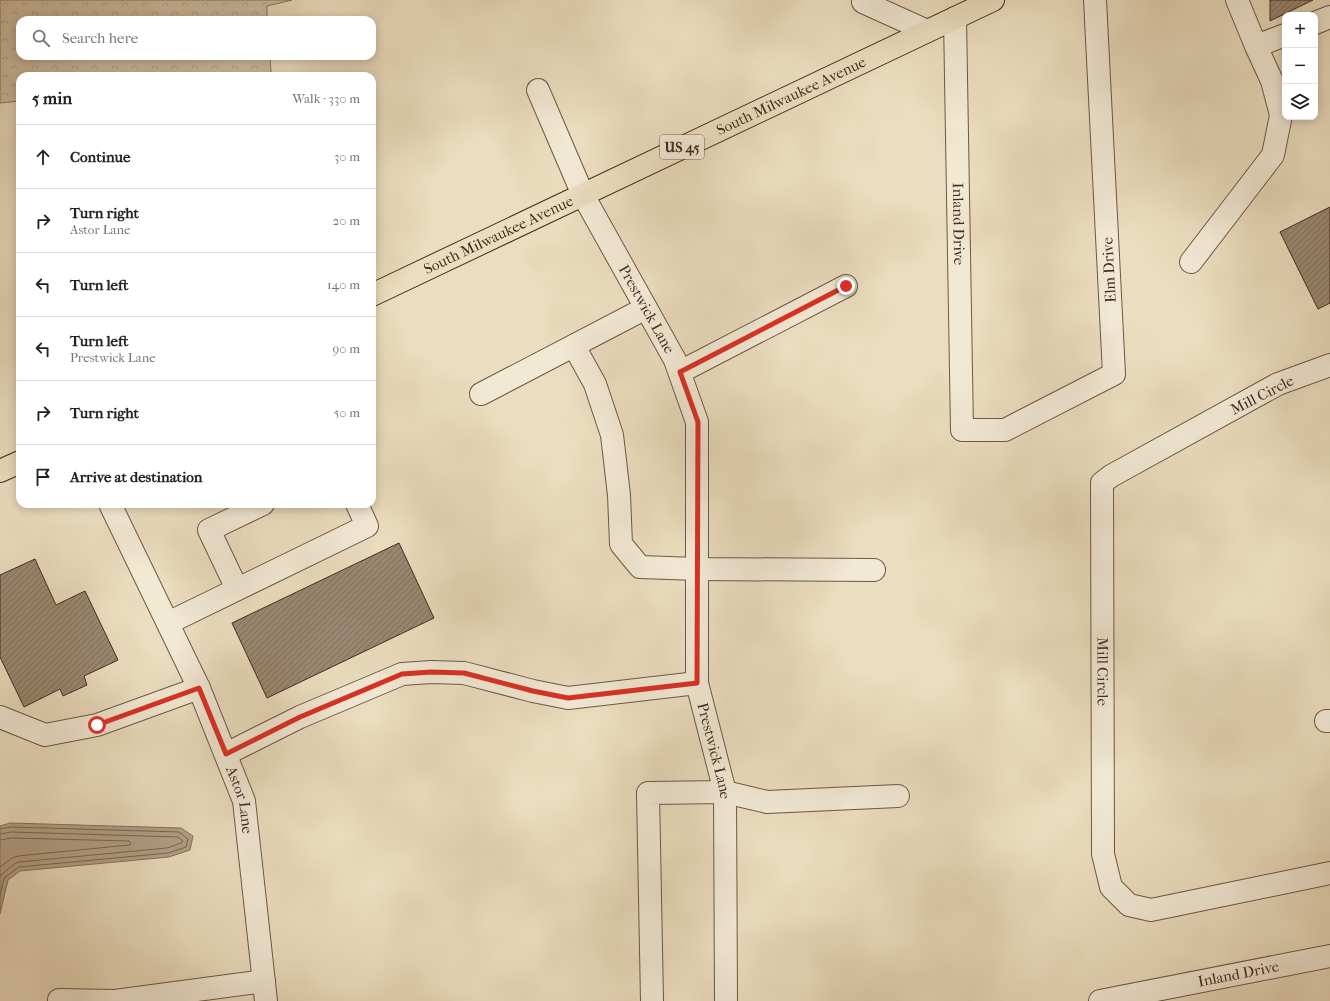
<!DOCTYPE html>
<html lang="en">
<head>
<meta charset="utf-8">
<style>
	:root { --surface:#fff; --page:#f2f2f2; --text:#202124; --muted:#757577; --line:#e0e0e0 }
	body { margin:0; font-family:"IM FELL French Canon",serif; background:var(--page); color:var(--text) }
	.controls { position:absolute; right:12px; top:12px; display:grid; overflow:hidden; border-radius:8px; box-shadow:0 2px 10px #0003 }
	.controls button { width:36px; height:36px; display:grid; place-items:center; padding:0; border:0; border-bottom:1px solid var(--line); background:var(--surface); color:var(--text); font:20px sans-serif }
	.stop { position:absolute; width:12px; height:12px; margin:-9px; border:3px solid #d93025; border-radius:50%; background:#fff }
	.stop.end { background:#d93025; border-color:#fff; box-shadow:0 1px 4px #0008 }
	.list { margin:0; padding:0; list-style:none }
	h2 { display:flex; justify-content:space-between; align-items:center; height:52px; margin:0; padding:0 16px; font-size:17px }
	h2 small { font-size:13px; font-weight:400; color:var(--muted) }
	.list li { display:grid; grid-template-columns:26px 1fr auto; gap:12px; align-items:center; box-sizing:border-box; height:64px; padding:0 16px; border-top:1px solid var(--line) }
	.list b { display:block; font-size:15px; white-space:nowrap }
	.list p { margin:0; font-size:13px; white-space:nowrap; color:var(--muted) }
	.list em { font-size:13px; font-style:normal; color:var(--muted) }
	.icon { flex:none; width:22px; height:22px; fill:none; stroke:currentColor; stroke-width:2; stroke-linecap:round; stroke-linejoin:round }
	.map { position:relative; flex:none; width:1330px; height:1001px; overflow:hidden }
	.search { position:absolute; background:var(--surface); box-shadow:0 2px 10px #0003; left:16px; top:16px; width:360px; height:44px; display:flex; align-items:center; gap:10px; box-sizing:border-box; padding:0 14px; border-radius:12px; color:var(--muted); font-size:15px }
	.panel { position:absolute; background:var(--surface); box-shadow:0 2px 10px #0003; left:16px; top:72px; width:360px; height:436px; border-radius:12px }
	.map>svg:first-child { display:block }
</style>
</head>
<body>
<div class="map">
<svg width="1330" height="1001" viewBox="0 0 1330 1001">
	<defs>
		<pattern id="park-crowns" width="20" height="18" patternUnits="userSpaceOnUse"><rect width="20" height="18" fill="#cebfa4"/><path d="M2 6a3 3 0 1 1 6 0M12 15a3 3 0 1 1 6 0" fill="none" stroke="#b2a48d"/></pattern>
		<pattern id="building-hatch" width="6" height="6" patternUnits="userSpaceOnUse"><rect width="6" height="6" fill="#9a8872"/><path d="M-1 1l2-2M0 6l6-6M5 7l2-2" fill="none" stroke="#7f6f5d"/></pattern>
	</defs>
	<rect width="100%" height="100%" fill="#ebddbf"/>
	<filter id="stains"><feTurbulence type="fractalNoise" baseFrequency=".005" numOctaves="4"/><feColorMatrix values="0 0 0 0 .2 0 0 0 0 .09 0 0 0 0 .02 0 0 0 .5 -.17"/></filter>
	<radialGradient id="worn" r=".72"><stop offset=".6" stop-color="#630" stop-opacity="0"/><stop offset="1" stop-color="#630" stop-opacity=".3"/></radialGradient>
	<polygon fill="url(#park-crowns)" stroke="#887561" points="0,0 292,0 267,6 267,20 20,20 20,56 270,56 271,73 246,76 20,76 20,101 0,103"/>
	<polygon fill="#b2a088" stroke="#86715e" points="10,823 181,828 193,836 190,850 169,857 20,871 8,880 0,914 0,826"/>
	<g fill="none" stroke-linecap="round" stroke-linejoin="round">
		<g stroke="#7a6653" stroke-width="1">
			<polyline points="0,829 11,827 179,832 188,839 186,847 168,853 19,867 4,878 0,896"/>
			<polyline points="0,834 11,832 178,837 183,841 181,843 167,848 19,862 14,864 0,876"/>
			<polyline points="0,840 12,838 129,841 131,844 129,845 18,856 12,858 0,867"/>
		</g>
	</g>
	<g fill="url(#building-hatch)" stroke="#432b1e">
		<polygon points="1270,0 1313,0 1270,21"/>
		<polygon points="1330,207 1330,303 1318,309 1280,232"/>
		<polygon points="399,543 434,618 267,698 232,623"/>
		<polygon points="35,559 56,605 85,591 118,660 84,676 87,685 63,696 60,689 24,707 0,657 0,575"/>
	</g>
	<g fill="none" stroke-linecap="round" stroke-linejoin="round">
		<defs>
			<g id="minor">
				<polyline points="1237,0 1256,46 1285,35"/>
				<polyline points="863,2 927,31"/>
				<path id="s1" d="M955 18 962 430H1005L1114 374 1095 0"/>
				<polyline points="1315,23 1330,17"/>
				<path id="s2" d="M538 90 583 195 675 360 697 422V683L725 792 726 1001"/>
				<polyline points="1191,262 1273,155 1281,115 1272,81 1256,46"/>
				<polyline points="574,346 595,384 612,435 619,495 621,544 640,567 697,569 874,570"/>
				<path id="s3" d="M1330 365 1278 384 1111 476 1102 483 1103 854 1111 887 1129 905 1151 910 1330 873"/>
				<polyline points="680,372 846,286"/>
				<polyline points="481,394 646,308"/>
				<path id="s4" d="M110 504 199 688 244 801 266 1001"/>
				<polyline points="237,589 209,530 263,504"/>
				<polyline points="168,623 367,526 357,504"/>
				<polyline points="0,717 45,735 97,725 199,688"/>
				<polyline points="1326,721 1330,721"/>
				<polyline points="226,754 300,717 402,674 431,672 464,673 533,691 568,698 697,683"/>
				<polyline points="59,1000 115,1001"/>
				<polyline points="115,1001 264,981"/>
				<polyline points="652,1001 648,793 725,792 767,802 898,796"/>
				<path id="s5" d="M1100 1001 1330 956"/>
			</g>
			<g id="major">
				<path id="s6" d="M372 295 993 0"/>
				<polyline points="0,471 20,462"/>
			</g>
		</defs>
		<use href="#minor" stroke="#6d5846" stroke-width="24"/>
		<use href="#major" stroke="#432b1e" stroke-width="24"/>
		<use href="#minor" stroke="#f2e9d5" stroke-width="22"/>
		<use href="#major" stroke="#ebddbf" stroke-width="22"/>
	</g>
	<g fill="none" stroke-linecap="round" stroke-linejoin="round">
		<polyline stroke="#d93025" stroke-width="5" points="97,725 199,688 226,754 300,717 402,674 431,672 464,673 533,691 568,698 697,683 698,422 680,372 846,286"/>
	</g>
	<g text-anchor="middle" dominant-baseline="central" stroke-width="3.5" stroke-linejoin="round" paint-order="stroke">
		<rect fill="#f2e9d5" stroke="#786455" stroke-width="1" x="660" y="135" width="44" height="24" rx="3"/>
		<g font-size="14" font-weight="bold" fill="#432b1e">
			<text x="682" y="147">US 45</text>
		</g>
		<g font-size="15" fill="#432b1e" stroke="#f2e9d5">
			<text stroke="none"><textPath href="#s6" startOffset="464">South Milwaukee Avenue</textPath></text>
			<text stroke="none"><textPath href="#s1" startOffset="206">Inland Drive</textPath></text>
			<text stroke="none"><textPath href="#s6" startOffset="140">South Milwaukee Avenue</textPath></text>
			<text transform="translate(1109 270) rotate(-93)">Elm Drive</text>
			<text stroke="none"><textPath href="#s2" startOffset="245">Prestwick Lane</textPath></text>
			<text transform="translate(1262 395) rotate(-27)">Mill Circle</text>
			<text stroke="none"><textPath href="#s3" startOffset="446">Mill Circle</textPath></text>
			<text stroke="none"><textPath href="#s2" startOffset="700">Prestwick Lane</textPath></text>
			<text stroke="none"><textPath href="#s4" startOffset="324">Astor Lane</textPath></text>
			<text stroke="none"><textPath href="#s5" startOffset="141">Inland Drive</textPath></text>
		</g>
	</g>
	<rect width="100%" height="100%" filter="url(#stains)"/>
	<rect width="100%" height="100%" fill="url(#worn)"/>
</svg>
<div class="controls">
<button>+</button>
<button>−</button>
<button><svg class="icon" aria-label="layers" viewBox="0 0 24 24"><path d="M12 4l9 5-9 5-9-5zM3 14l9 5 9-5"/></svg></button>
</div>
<div class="stop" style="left:97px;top:725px"></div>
<div class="stop end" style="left:846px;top:286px"></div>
<div class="search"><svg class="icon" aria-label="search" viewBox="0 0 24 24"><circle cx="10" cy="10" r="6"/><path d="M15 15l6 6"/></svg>Search here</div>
<section class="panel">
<h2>5 min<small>Walk · 330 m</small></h2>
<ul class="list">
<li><svg class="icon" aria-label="ahead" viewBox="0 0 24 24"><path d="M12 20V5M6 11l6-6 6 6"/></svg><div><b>Continue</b></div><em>30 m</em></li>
<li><svg class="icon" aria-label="right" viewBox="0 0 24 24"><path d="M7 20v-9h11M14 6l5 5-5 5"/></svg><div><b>Turn right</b><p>Astor Lane</p></div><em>20 m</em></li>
<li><svg class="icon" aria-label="left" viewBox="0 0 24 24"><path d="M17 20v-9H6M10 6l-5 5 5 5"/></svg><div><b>Turn left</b></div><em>140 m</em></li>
<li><svg class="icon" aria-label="left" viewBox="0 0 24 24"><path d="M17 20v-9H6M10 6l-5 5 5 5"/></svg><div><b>Turn left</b><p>Prestwick Lane</p></div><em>90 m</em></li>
<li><svg class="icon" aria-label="right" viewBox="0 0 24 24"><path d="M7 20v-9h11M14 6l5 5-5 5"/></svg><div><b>Turn right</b></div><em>50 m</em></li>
<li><svg class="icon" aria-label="arrive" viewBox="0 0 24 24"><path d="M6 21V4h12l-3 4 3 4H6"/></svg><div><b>Arrive at destination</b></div></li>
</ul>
</section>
</div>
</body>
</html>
